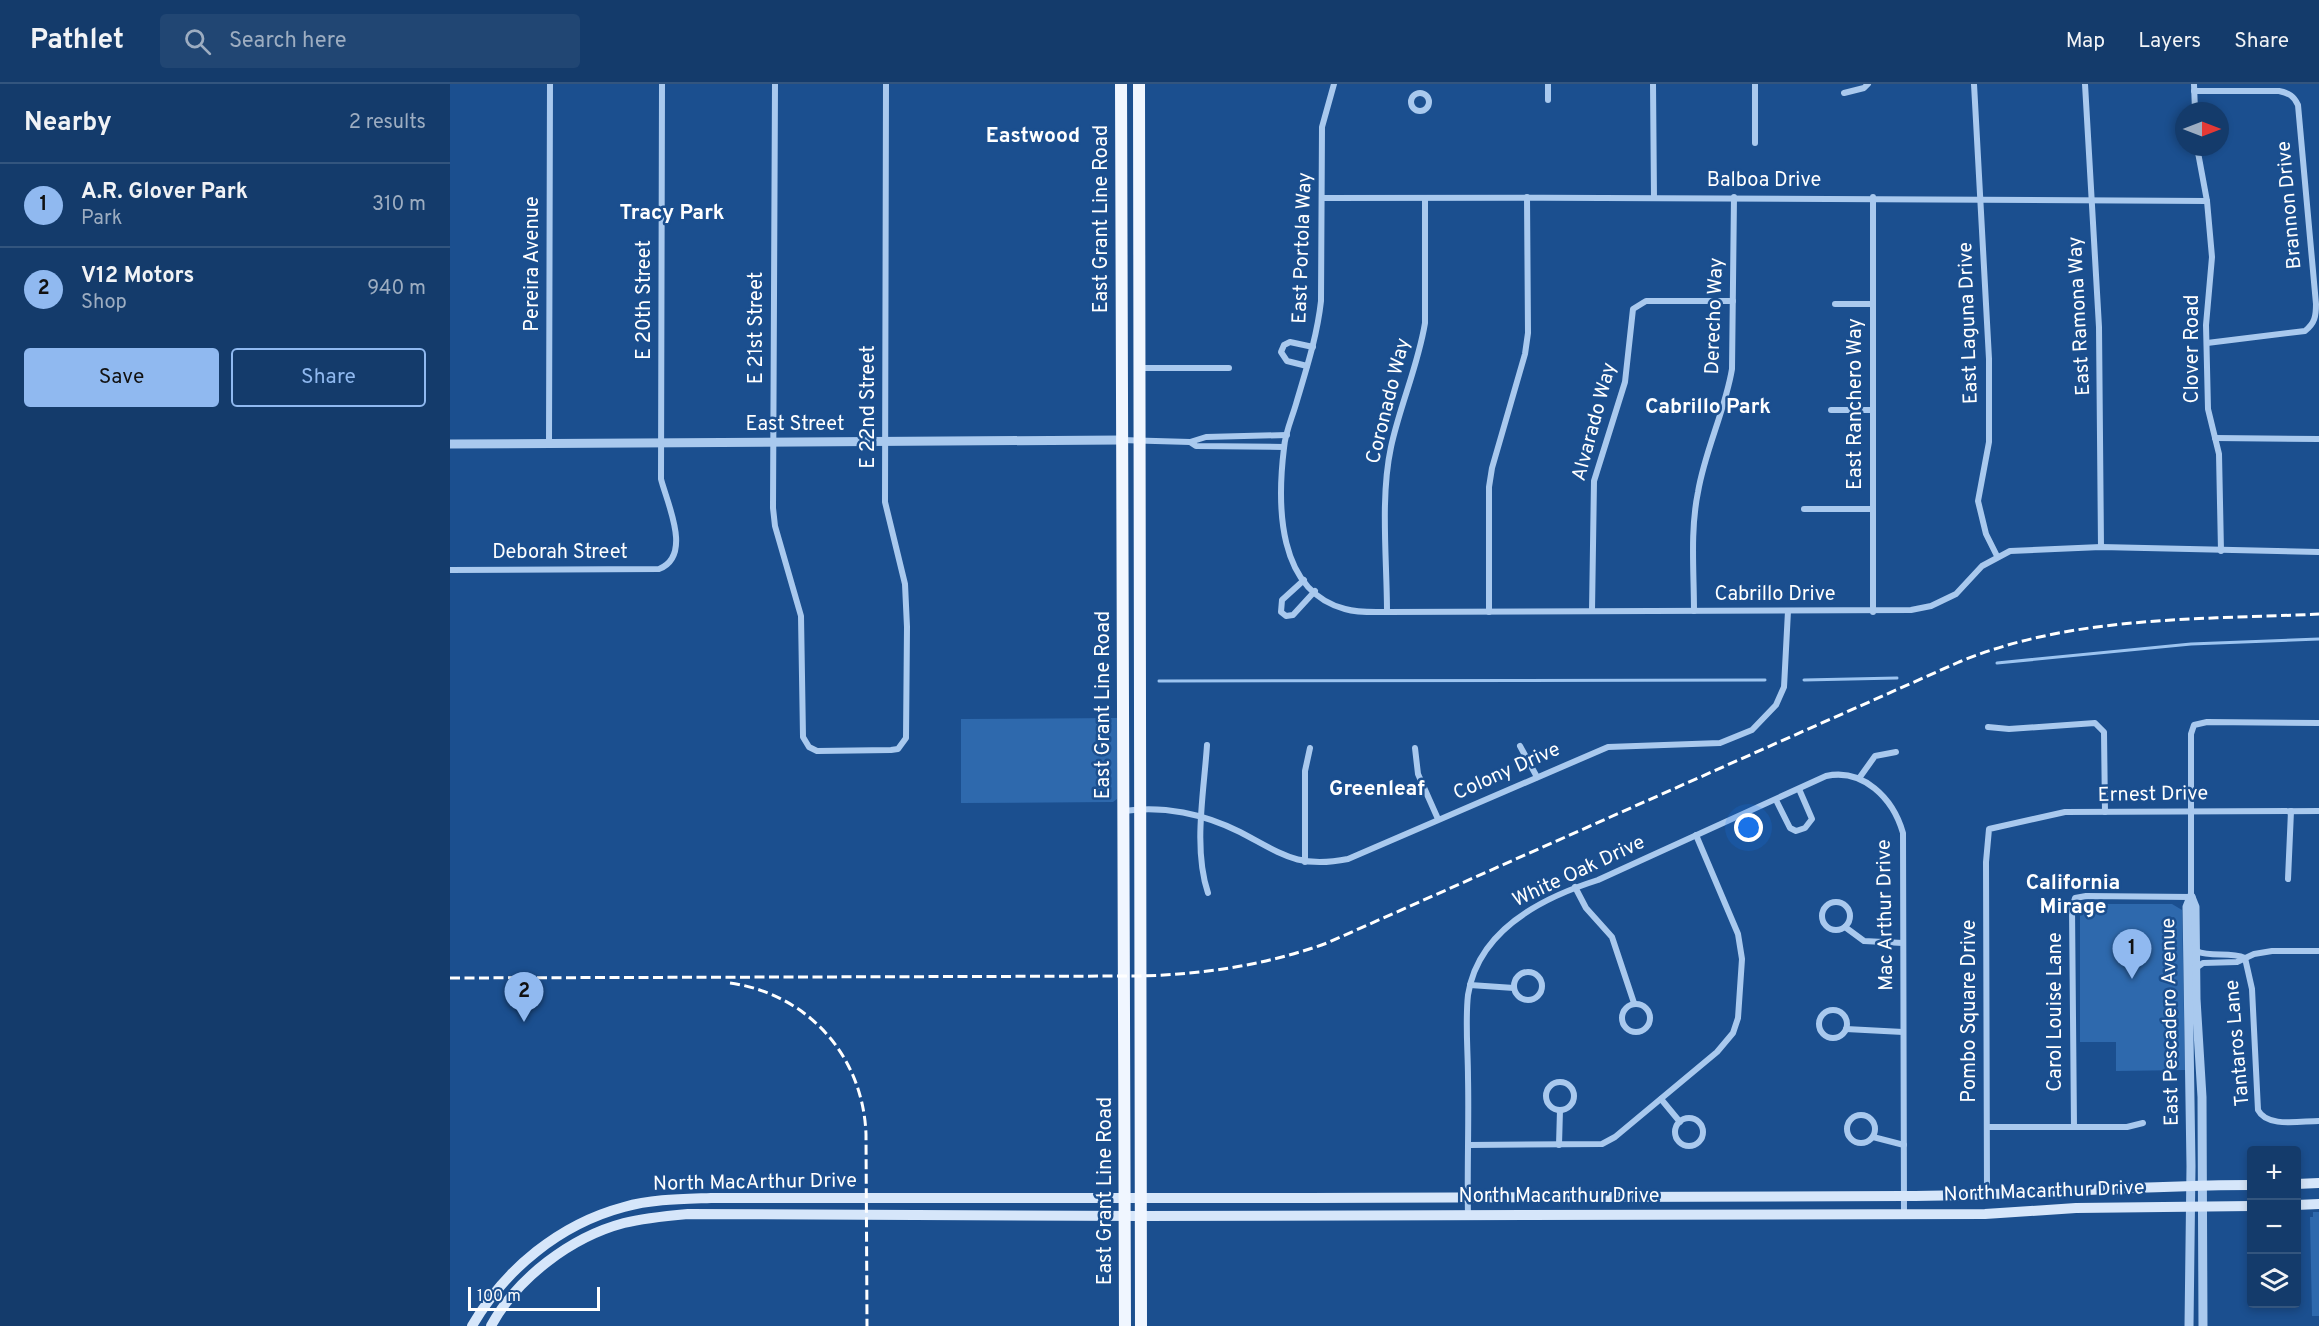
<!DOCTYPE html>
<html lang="en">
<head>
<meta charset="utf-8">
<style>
	:root { --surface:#143b6b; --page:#214673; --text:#f1f3f6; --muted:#9dadc1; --line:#33557e; --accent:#90b9f0 }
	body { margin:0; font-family:Overpass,sans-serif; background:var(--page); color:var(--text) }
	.controls { position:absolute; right:18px; bottom:18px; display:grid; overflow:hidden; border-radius:6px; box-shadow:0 3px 9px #0003 }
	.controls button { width:54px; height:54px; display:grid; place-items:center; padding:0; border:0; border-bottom:2px solid var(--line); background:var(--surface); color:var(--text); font:30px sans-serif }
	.compass { position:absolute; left:1725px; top:18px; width:54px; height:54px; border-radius:50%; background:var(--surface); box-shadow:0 3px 9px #0003; rotate:90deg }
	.scale { position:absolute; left:18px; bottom:15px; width:132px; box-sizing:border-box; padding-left:6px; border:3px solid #fff; border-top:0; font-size:16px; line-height:21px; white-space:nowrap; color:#fff; -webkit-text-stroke:4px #1b4f8f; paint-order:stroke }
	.you { position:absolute; left:1299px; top:744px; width:21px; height:21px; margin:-15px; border:4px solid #fff; border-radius:50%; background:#1a73e8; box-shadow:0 0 0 9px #1a73e833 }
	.badge { display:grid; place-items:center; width:39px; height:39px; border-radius:50%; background:var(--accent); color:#111; font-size:20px; font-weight:700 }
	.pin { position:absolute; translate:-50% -50px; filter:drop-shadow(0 2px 3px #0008) }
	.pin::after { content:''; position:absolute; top:32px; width:21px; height:18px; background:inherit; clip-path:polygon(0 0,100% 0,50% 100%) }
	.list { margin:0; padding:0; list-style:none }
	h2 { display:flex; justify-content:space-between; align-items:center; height:78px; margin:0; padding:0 24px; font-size:26px }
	h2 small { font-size:20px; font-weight:400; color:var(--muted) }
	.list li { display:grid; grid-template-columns:39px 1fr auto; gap:18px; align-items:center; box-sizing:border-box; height:84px; padding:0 24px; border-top:2px solid var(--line) }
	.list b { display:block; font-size:22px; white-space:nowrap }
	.list p { margin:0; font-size:20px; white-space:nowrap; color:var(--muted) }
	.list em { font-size:20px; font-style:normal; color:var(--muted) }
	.actions { display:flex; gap:12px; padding:18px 24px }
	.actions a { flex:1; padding:14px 0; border:2px solid var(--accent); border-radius:6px; text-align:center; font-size:21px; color:var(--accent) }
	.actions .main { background:var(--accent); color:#111 }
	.icon { flex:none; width:33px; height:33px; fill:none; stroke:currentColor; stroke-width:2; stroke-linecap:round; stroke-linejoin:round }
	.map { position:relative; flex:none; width:1869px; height:1242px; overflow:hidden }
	header { display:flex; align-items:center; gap:36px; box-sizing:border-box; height:84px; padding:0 30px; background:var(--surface); border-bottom:2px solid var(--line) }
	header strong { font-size:28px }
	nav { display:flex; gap:33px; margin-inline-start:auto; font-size:21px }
	.search { width:420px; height:54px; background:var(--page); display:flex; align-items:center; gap:15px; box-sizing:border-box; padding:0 21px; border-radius:6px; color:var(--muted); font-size:22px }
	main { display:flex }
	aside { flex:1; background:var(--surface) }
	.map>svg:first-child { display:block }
</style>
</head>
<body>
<header>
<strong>Pathlet</strong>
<div class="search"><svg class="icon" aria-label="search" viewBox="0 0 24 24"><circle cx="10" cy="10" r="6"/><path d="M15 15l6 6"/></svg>Search here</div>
<nav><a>Map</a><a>Layers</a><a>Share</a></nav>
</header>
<main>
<aside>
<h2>Nearby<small>2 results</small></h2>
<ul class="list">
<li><span class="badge">1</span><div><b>A.R. Glover Park</b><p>Park</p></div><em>310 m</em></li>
<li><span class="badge">2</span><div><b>V12 Motors</b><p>Shop</p></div><em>940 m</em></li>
</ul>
<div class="actions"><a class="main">Save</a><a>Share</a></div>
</aside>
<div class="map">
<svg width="1869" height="1242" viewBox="0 0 1869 1242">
	<rect width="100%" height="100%" fill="#1b4f8f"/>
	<g fill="#2e69ad">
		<polygon points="667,634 667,715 663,718 511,719 511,635"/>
		<polygon points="1642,820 1722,820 1732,826 1735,986 1666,987 1666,958 1630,958 1630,832 1633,824"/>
		<polygon points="1863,1128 1869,1128 1869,1232 1862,1232 1860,1133 1863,1133"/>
	</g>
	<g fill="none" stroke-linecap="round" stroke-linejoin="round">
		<g stroke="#9cc4f0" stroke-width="3">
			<polyline points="1547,579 1741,560 1869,555"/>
			<polyline points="1354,596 1447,594"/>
			<polyline points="709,597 1315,596"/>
		</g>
		<g stroke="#a9c9ee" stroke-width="6">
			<polyline points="325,0 323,424 325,442 351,532 353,653 359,663 367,667 441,666 448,665 456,654 457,543 455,500 435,418 436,0"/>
			<path d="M884 0 872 43 871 217C867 253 856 286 846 320 842 334 835 349 834 364 827 421 827 507 895 525 909 529 923 528 937 528L1461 526 1481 522 1506 510 1532 482 1560 467 1651 463 1869 468"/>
			<polyline points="1098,0 1098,16"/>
			<polyline points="1203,0 1204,113"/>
			<polyline points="1524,0 1539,275 1539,358 1528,417 1536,450 1547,472"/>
			<polyline points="1635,0 1649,243 1651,463"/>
			<polyline points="1744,0 1745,27"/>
			<path d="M1744 7H1829C1839 9 1844 12 1848 21L1866 220C1866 232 1865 239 1855 247L1757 259"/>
			<circle cx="970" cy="18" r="9"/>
			<polyline points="1394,9 1414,4 1418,0"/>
			<polyline points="1305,59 1305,0"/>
			<polyline points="1747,63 1757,117 1762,173 1756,241 1758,325 1769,370 1771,467"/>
			<polyline points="1423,113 1423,528"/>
			<path d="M872 114C1167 113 1462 114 1757 117"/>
			<polyline points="1385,220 1421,220"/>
			<polyline points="857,282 837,277 831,268 834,261 840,258 863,263"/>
			<polyline points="691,284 779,284"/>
			<polyline points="1381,326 1422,326"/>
			<polyline points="1765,354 1869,355"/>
			<polyline points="671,356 740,358 746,362 834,363"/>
			<polyline points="740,358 756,353 837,351"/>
			<polyline points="99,360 100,0"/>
			<polyline points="1354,425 1423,425"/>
			<path d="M0 486 209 485C243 472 217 419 211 395L212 0"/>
			<polyline points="854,496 832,516 831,528 836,532 843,531 865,507"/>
			<polyline points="1142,527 1144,397 1175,298 1183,225 1196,217 1283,217"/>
			<path d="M1244 527C1244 488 1240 447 1248 408 1255 366 1275 327 1282 285L1284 113"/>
			<path d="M937 528C937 476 930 414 941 363 950 321 968 282 975 239V114"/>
			<polyline points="1039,528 1039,403 1042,384 1075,270 1078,249 1077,113"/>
			<polyline points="1538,643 1559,645 1645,639 1654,648 1655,728"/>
			<path d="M757 661C754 708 743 764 758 809"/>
			<polyline points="1070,662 1087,693"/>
			<polyline points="965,664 968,690 988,735"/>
			<polyline points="1410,693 1425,672 1446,668"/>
			<polyline points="1326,716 1340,744 1346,747 1355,744 1362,735 1349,705"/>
			<path d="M674 727C713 721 754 730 790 748 832 770 848 785 898 775L1158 663 1270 659 1302 646 1326 621 1334 603 1338 527"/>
			<polyline points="855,778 855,687 860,664"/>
			<polyline points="1838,795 1841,727"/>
			<polyline points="1125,803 1136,824 1162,853 1184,919"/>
			<circle cx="1386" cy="832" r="14"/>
			<polyline points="1395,843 1414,857 1453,859"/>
			<path d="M1746 867C1762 874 1779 867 1795 874"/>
			<path d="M1795 874 1802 905 1808 1026C1817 1044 1850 1037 1869 1037"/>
			<polyline points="1746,884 1753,879 1787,878 1804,870 1822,867 1869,867"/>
			<circle cx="1078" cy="902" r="14"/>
			<polyline points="1020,901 1064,904"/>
			<circle cx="1186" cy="934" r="14"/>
			<circle cx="1383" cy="940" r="14"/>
			<polyline points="1396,945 1453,948"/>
			<circle cx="1110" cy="1012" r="14"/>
			<polyline points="1211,1015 1230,1038"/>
			<circle cx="1411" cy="1045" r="14"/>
			<circle cx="1239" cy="1048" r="14"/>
			<polyline points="1624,1042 1622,824 1625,814 1636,812 1741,813 1741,650 1744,641 1757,638 1869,639"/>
			<polyline points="1537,1043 1677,1043 1693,1039"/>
			<polyline points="1423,1053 1454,1061"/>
			<polyline points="1019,1061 1152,1060 1165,1053 1267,968 1283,949 1288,934 1292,875 1288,850 1246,751"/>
			<polyline points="1109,1061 1110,1026"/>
			<polyline points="1537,1109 1536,778 1539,745 1615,728 1869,727"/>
			<path d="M1018 1131C1017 1086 1019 1040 1018 994 1018 967 1015 938 1018 911 1028 846 1091 814 1148 796L1376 692C1413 684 1443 714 1453 749L1454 1130"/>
		</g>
		<g stroke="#a9c9ee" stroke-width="9">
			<polyline points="0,360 671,356"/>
			<polyline points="1741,813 1745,823 1746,915 1752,1013 1753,1242"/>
			<polyline points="1739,1242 1741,1082 1737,823 1741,813"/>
		</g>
		<g stroke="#d6e6fa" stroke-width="10">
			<polyline points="1846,1100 1869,1099"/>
			<polyline points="1846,1121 1869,1120"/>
			<path d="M22 1242C55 1185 110 1140 174 1123 202 1115 232 1115 261 1114 658 1116 1056 1113 1453 1112 1569 1112 1685 1101 1802 1101"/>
			<path d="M41 1242C67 1194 121 1153 174 1139 194 1134 216 1132 238 1130L691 1132 1535 1130 1626 1124 1802 1122"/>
		</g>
		<g stroke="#f0f6ff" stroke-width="12">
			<polyline points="671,0 675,1242"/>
			<polyline points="689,0 691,1242"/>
		</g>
		<g stroke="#fff" stroke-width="3" stroke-dasharray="10 4.5" stroke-linecap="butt">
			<path d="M0 894 691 892C756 890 816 881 877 859L1509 578C1623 531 1748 536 1869 530"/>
			<path d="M280 899C358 910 413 972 416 1050L417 1242"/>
		</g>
	</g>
	<g text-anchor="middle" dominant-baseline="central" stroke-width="5" stroke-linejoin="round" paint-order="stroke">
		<g font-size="20" fill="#fff" stroke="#1b4f8f">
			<text x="1314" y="97">Balboa Drive</text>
			<text transform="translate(1840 121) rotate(-95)">Brannon Drive</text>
			<text transform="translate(652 135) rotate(-90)">East Grant Line Road</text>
			<text transform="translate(853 164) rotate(-88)">East Portola Way</text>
			<text transform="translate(83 180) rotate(-90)">Pereira Avenue</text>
			<text transform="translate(195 216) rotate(-90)">E 20th Street</text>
			<text transform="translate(1265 232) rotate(-88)">Derecho Way</text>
			<text transform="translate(1630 232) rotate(-93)">East Ramona Way</text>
			<text transform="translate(1519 239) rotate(-92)">East Laguna Drive</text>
			<text transform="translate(307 244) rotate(-90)">E 21st Street</text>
			<text transform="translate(1743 265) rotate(-90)">Clover Road</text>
			<text transform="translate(939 317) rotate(-76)">Coronado Way</text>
			<text transform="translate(1406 320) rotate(-90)">East Ranchero Way</text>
			<text transform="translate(419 323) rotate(-90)">E 22nd Street</text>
			<text transform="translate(1145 338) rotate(-75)">Alvarado Way</text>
			<text x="345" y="341">East Street</text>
			<text x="110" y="469">Deborah Street</text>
			<text x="1325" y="511">Cabrillo Drive</text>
			<text transform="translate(654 621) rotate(-90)">East Grant Line Road</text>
			<text transform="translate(1057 688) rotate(-24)">Colony Drive</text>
			<text transform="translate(1703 711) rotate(-1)">Ernest Drive</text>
			<text transform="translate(1129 788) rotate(-25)">White Oak Drive</text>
			<text transform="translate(1436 831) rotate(-91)">Mac Arthur Drive</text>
			<text transform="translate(1520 927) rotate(-90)">Pombo Square Drive</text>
			<text transform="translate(1606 928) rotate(-90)">Carol Louise Lane</text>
			<text transform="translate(1721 938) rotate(-91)">East Pescadero Avenue</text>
			<text transform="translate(1788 959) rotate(-95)">Tantaros Lane</text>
			<text transform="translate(305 1099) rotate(-1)">North MacArthur Drive</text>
			<text transform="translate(656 1107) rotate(-90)">East Grant Line Road</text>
			<text transform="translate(1594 1108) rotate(-2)">North Macarthur Drive</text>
			<text x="1109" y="1113">North Macarthur Drive</text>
		</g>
		<g font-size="21" font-weight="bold" fill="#fff" stroke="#1b4f8f">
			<text x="583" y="52">Eastwood</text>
			<text x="222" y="129">Tracy Park</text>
			<text x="1258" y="323">Cabrillo Park</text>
			<text x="927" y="705">Greenleaf</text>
			<text x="1623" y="799">California<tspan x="1623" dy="24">Mirage</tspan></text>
		</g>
	</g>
</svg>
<div class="controls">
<button>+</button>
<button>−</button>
<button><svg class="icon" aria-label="layers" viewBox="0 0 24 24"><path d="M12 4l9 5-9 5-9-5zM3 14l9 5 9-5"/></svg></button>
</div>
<svg class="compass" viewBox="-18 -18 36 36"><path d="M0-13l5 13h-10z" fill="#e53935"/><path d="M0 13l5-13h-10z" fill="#9dadc1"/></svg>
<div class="scale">100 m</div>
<div class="you"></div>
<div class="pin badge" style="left:1682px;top:895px">1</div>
<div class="pin badge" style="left:74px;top:938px">2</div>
</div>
</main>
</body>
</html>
